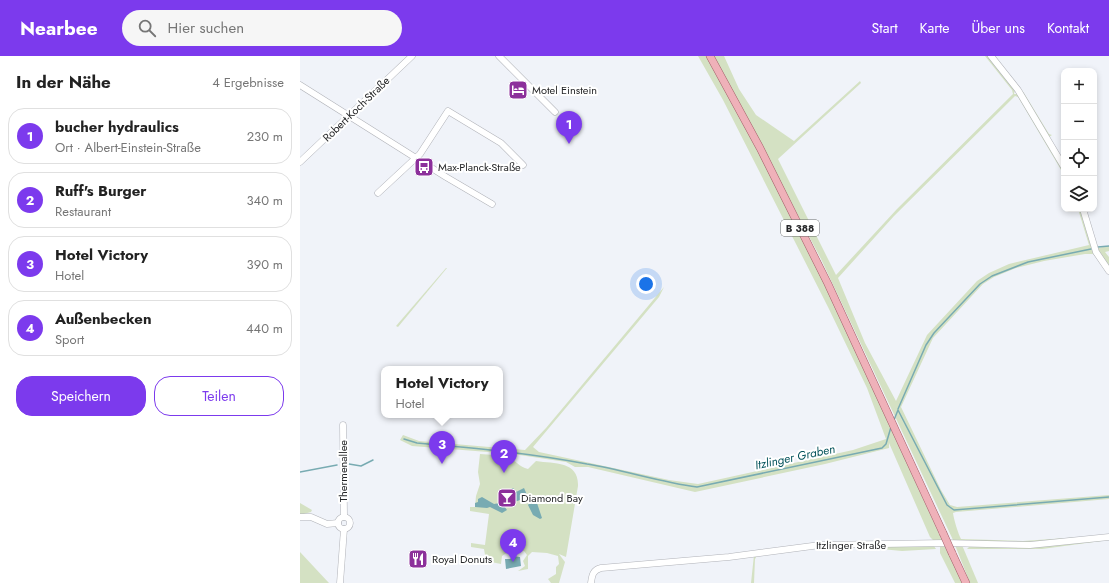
<!DOCTYPE html>
<html lang="de">
<head>
<meta charset="utf-8">
<style>
	:root { --surface:#fff; --page:#f6f6f6; --text:#222; --muted:#767676; --line:#e0e0e0; --accent:#7c3aed }
	body { margin:0; font-family:Jost,sans-serif; background:var(--page); color:var(--text) }
	.controls { position:absolute; right:12px; top:12px; display:grid; overflow:hidden; border-radius:8px; box-shadow:0 2px 6px #0003 }
	.controls button { width:36px; height:36px; display:grid; place-items:center; padding:0; border:0; border-bottom:1px solid var(--line); background:var(--surface); color:var(--text); font:20px sans-serif }
	.you { position:absolute; left:346px; top:228px; width:14px; height:14px; margin:-10px; border:3px solid #fff; border-radius:50%; background:#1a73e8; box-shadow:0 0 0 6px #1a73e833 }
	.badge { display:grid; place-items:center; width:26px; height:26px; border-radius:50%; background:var(--accent); color:#fff; font-size:13px; font-weight:700 }
	.pin { position:absolute; translate:-50% -33px; filter:drop-shadow(0 1px 2px #0008) }
	.pin::after { content:''; position:absolute; top:21px; width:14px; height:12px; background:inherit; clip-path:polygon(0 0,100% 0,50% 100%) }
	.popup { position:absolute; left:81px; top:310px; width:122px; height:52px; box-sizing:border-box; display:grid; place-content:center; border-radius:8px; background:var(--surface); filter:drop-shadow(0 1px 3px #0005); font-size:13px; white-space:nowrap; color:var(--muted) }
	.popup b { font-size:15px; color:var(--text) }
	.popup::after { content:''; position:absolute; left:50%; top:100%; margin-left:-8px; border:8px solid transparent; border-top-color:var(--surface) }
	.list { margin:0; padding:0; list-style:none }
	h2 { display:flex; justify-content:space-between; align-items:center; height:52px; margin:0; padding:0 16px; font-size:17px }
	h2 small { font-size:13px; font-weight:400; color:var(--muted) }
	.list li { display:grid; grid-template-columns:26px 1fr auto; gap:12px; align-items:center; box-sizing:border-box; height:56px; margin:0 8px 8px; padding:0 8px; border:1px solid var(--line); border-radius:16px }
	.list b { display:block; font-size:15px; white-space:nowrap }
	.list p { margin:0; font-size:13px; white-space:nowrap; color:var(--muted) }
	.list em { font-size:13px; font-style:normal; color:var(--muted) }
	.actions { display:flex; gap:8px; padding:12px 16px }
	.actions a { flex:1; padding:9px 0; border:1px solid var(--accent); border-radius:16px; text-align:center; font-size:14px; color:var(--accent) }
	.actions .main { background:var(--accent); color:#fff }
	.icon { flex:none; width:22px; height:22px; fill:none; stroke:currentColor; stroke-width:2; stroke-linecap:round; stroke-linejoin:round }
	.map { position:relative; flex:none; width:809px; height:527px; overflow:hidden }
	header { display:flex; align-items:center; gap:24px; box-sizing:border-box; height:56px; padding:0 20px; background:var(--accent); color:#fff }
	header strong { font-size:19px }
	nav { display:flex; gap:22px; margin-inline-start:auto; font-size:14px }
	.search { width:280px; height:36px; background:var(--page); display:flex; align-items:center; gap:10px; box-sizing:border-box; padding:0 14px; border-radius:22px; color:var(--muted); font-size:15px }
	main { display:flex }
	aside { flex:1; background:var(--surface) }
	.map>svg:first-child { display:block }
</style>
</head>
<body>
<header>
<strong>Nearbee</strong>
<div class="search"><svg class="icon" aria-label="search" viewBox="0 0 24 24"><circle cx="10" cy="10" r="6"/><path d="M15 15l6 6"/></svg>Hier suchen</div>
<nav><a>Start</a><a>Karte</a><a>Über uns</a><a>Kontakt</a></nav>
</header>
<main>
<aside>
<h2>In der Nähe<small>4 Ergebnisse</small></h2>
<ul class="list">
<li><span class="badge">1</span><div><b>bucher hydraulics</b><p>Ort · Albert-Einstein-Straße</p></div><em>230 m</em></li>
<li><span class="badge">2</span><div><b>Ruff's Burger</b><p>Restaurant</p></div><em>340 m</em></li>
<li><span class="badge">3</span><div><b>Hotel Victory</b><p>Hotel</p></div><em>390 m</em></li>
<li><span class="badge">4</span><div><b>Außenbecken</b><p>Sport</p></div><em>440 m</em></li>
</ul>
<div class="actions"><a class="main">Speichern</a><a>Teilen</a></div>
</aside>
<div class="map">
<svg width="809" height="527" viewBox="0 0 809 527">
	<rect width="100%" height="100%" fill="#f0f3f9"/>
	<g fill="#d4e1c3">
		<polygon points="398,0 407,0 468,114 515,207 642,484 633,484 630,481 589,387 589,392 525,408 395,436 288,411 275,411 266,406 213,398 112,390 100,384 103,379 119,385 225,394 246,372 364,231 359,241 233,391 239,396 369,424 398,428 553,394 586,383 567,332 528,251 423,44"/>
		<path d="M414 0H424L439 33 456 59 494 85 560 25 561 27 478 103 536 219 597 153 713 38 712 34 685 0H688L715 34 714 38H718L764 115V119L718 41 715 40 594 160 538 222 565 287 596 345 627 279 677 225 689 217 709 208 789 189 778 153H781L802 209 793 198H785L744 205 716 212 694 221 683 228 633 282 601 351 641 434 650 449 657 451 809 439V443L656 456 653 457C654 464 658 477 661 483L723 485 809 479 728 488 653 484 521 203Z"/>
		<polygon points="694,0 724,37 749,78 752,79 749,81"/>
		<polygon points="809,190 809,195 805,196 809,201 809,212 797,192"/>
		<polygon points="146,212 147,212 98,271 96,270"/>
		<path d="M180 398 208 400V402C216 404 219 411 228 413L236 405C255 408 279 405 278 430L266 501 259 498 265 506 259 527H251L248 523 256 518V511L259 508 258 500 247 497 232 496 228 500V513L218 515 225 510 223 505 227 499 224 495 208 496 202 500 201 508 186 505 184 493 171 491V487L185 489 189 458 170 455V451H175L176 440 180 428 178 416Z"/>
		<polygon points="0,447 12,454 11,456 0,459"/>
		<polygon points="809,484 742,493 667,493 670,490"/>
		<polygon points="644,489 663,527 655,527 640,497 640,490"/>
		<polygon points="655,489 662,489 678,527 670,527"/>
		<polygon points="634,490 636,493 602,495 560,491 512,492 457,500 455,503 454,527 451,527 454,499 512,491"/>
		<polygon points="0,496 29,527 0,527"/>
	</g>
	<g fill="#78abb2">
		<polygon points="213,432 216,436 224,432 228,441 204,450 207,454 202,457 190,451 187,452 175,451 175,447 178,446 178,443 182,441 194,448 211,445 207,435"/>
		<polygon points="235,441 237,441 237,447 242,462 240,463 233,459 228,449"/>
		<polygon points="213,500 220,501 221,510 206,513 205,503 210,503"/>
	</g>
	<g fill="none" stroke-linecap="round" stroke-linejoin="round">
		<g stroke="#78abb2" stroke-width="1.5">
			<polyline points="798,191 809,190"/>
			<polyline points="598,353 626,289 634,277 680,228 692,220 728,206 791,193"/>
			<polyline points="594,364 598,354 647,449 654,454 809,441"/>
			<path d="M104 383 117 387C174 392 230 397 287 408 324 414 360 426 397 431L582 392 586 388 591 371"/>
			<polyline points="49,408 61,410 73,404"/>
			<polyline points="0,416 37,409"/>
		</g>
		<defs>
			<g id="minor">
				<polyline points="199,0 255,56"/>
				<polyline points="691,0 718,34 764,111"/>
				<polyline points="0,29 146,121 192,148"/>
				<polyline points="0,106 112,0"/>
				<polyline points="78,137 120,98 148,55 201,87 223,109"/>
				<polyline points="783,153 796,196 809,215"/>
				<polyline points="43,369 44,461"/>
				<polyline points="0,461 11,461 27,468 38,467"/>
				<circle cx="44" cy="467" r="6"/>
				<polyline points="40,527 44,473"/>
				<path d="M291 527C292 519 293 514 301 512L429 501 520 489 645 487 730 489 809 481"/>
			</g>
			<g id="major">
				<polyline points="410,0 460,92 528,228 643,477"/>
				<polyline points="652,497 666,527"/>
			</g>
		</defs>
		<use href="#minor" stroke="#b0b2b8" stroke-width="7"/>
		<use href="#major" stroke="#a25f68" stroke-width="8"/>
		<use href="#minor" stroke="#fff" stroke-width="6"/>
		<use href="#major" stroke="#efb1b9" stroke-width="7"/>
		<defs>
			<polyline id="major-bridge" points="643,477 652,497"/>
		</defs>
		<use href="#major-bridge" stroke="#a25f68" stroke-width="8" stroke-linecap="butt"/>
		<use href="#major-bridge" stroke="#efb1b9" stroke-width="7"/>
	</g>
	<defs>
		<symbol id="hotel-square" viewBox="-11 -11 22 22"><rect x="-9" y="-9" width="18" height="18" rx="4" fill="#8c309b" stroke="#fff"/><path d="M-6-4.5h1.5V1H6V5H4.5V3h-9V5H-6ZM-4 0a1.8 1.8 0 1 1 3.6 0ZM.5 0V-2.5h3Q6-2.5 6 0Z" fill="#fff"/></symbol>
		<symbol id="bus-square" viewBox="-11 -11 22 22"><rect x="-9" y="-9" width="18" height="18" rx="4" fill="#8c309b" stroke="#fff"/><path d="M-5-6H5V4H4V6H2V4H-2V6H-4V4H-5ZM-3.5-4V0h7V-4ZM-3.5 1.2v1.5H-2V1.2ZM2 1.2v1.5H3.5V1.2Z" fill="#fff"/></symbol>
		<symbol id="bar-square" viewBox="-11 -11 22 22"><rect x="-9" y="-9" width="18" height="18" rx="4" fill="#8c309b" stroke="#fff"/><path d="M-6-5H6L.8 .8V4.5H3.5V6h-7V4.5H-.8V.8Z" fill="#fff"/></symbol>
		<symbol id="restaurant-square" viewBox="-11 -11 22 22"><rect x="-9" y="-9" width="18" height="18" rx="4" fill="#8c309b" stroke="#fff"/><path d="M-5-6h1v4h1v-4h1v4h1v-4h1v5L-1.5 .5V6h-2V.5L-5-1ZM5-6V6H3V1.5H1.5Q1.5-4 5-6Z" fill="#fff"/></symbol>
	</defs>
	<g fill-rule="evenodd">
		<use href="#hotel-square" x="207" y="23" width="22" height="22"/>
		<use href="#bus-square" x="113" y="100" width="22" height="22"/>
		<use href="#bar-square" x="196" y="431" width="22" height="22"/>
		<use href="#restaurant-square" x="107" y="492" width="22" height="22"/>
	</g>
	<g text-anchor="middle" dominant-baseline="central" stroke-width="4" stroke-linejoin="round" paint-order="stroke">
		<rect fill="#fff" stroke="#676869" stroke-width="1" x="481" y="164" width="38" height="16" rx="3"/>
		<g font-size="10" font-weight="bold" fill="#262729">
			<text x="500" y="172">B 388</text>
		</g>
		<g font-size="11" fill="#262729" stroke="#fff" text-anchor="start">
			<text x="232" y="34">Motel Einstein</text>
			<text x="138" y="111">Max-Planck-Straße</text>
			<text x="221" y="442">Diamond Bay</text>
			<text x="132" y="503">Royal Donuts</text>
		</g>
		<g font-size="11" fill="#262729" stroke="#fff">
			<text transform="translate(56 53) rotate(-44)">Robert-Koch-Straße</text>
			<text transform="translate(43 415) rotate(-90)">Thermenallee</text>
			<text x="551" y="489">Itzlinger Straße</text>
		</g>
		<g font-size="12" font-style="italic" fill="#04535b" stroke="#fff">
			<text transform="translate(495 401) rotate(-12)">Itzlinger Graben</text>
		</g>
	</g>
</svg>
<div class="controls">
<button>+</button>
<button>−</button>
<button><svg class="icon" aria-label="locate" viewBox="0 0 24 24"><circle cx="12" cy="12" r="6"/><path d="M12 2v4M12 18v4M2 12h4M18 12h4"/></svg></button>
<button><svg class="icon" aria-label="layers" viewBox="0 0 24 24"><path d="M12 4l9 5-9 5-9-5zM3 14l9 5 9-5"/></svg></button>
</div>
<div class="you"></div>
<div class="pin badge" style="left:269px;top:88px">1</div>
<div class="pin badge" style="left:204px;top:417px">2</div>
<div class="pin badge" style="left:142px;top:408px">3</div>
<div class="popup"><b>Hotel Victory</b>Hotel</div>
<div class="pin badge" style="left:213px;top:506px">4</div>
</div>
</main>
</body>
</html>
